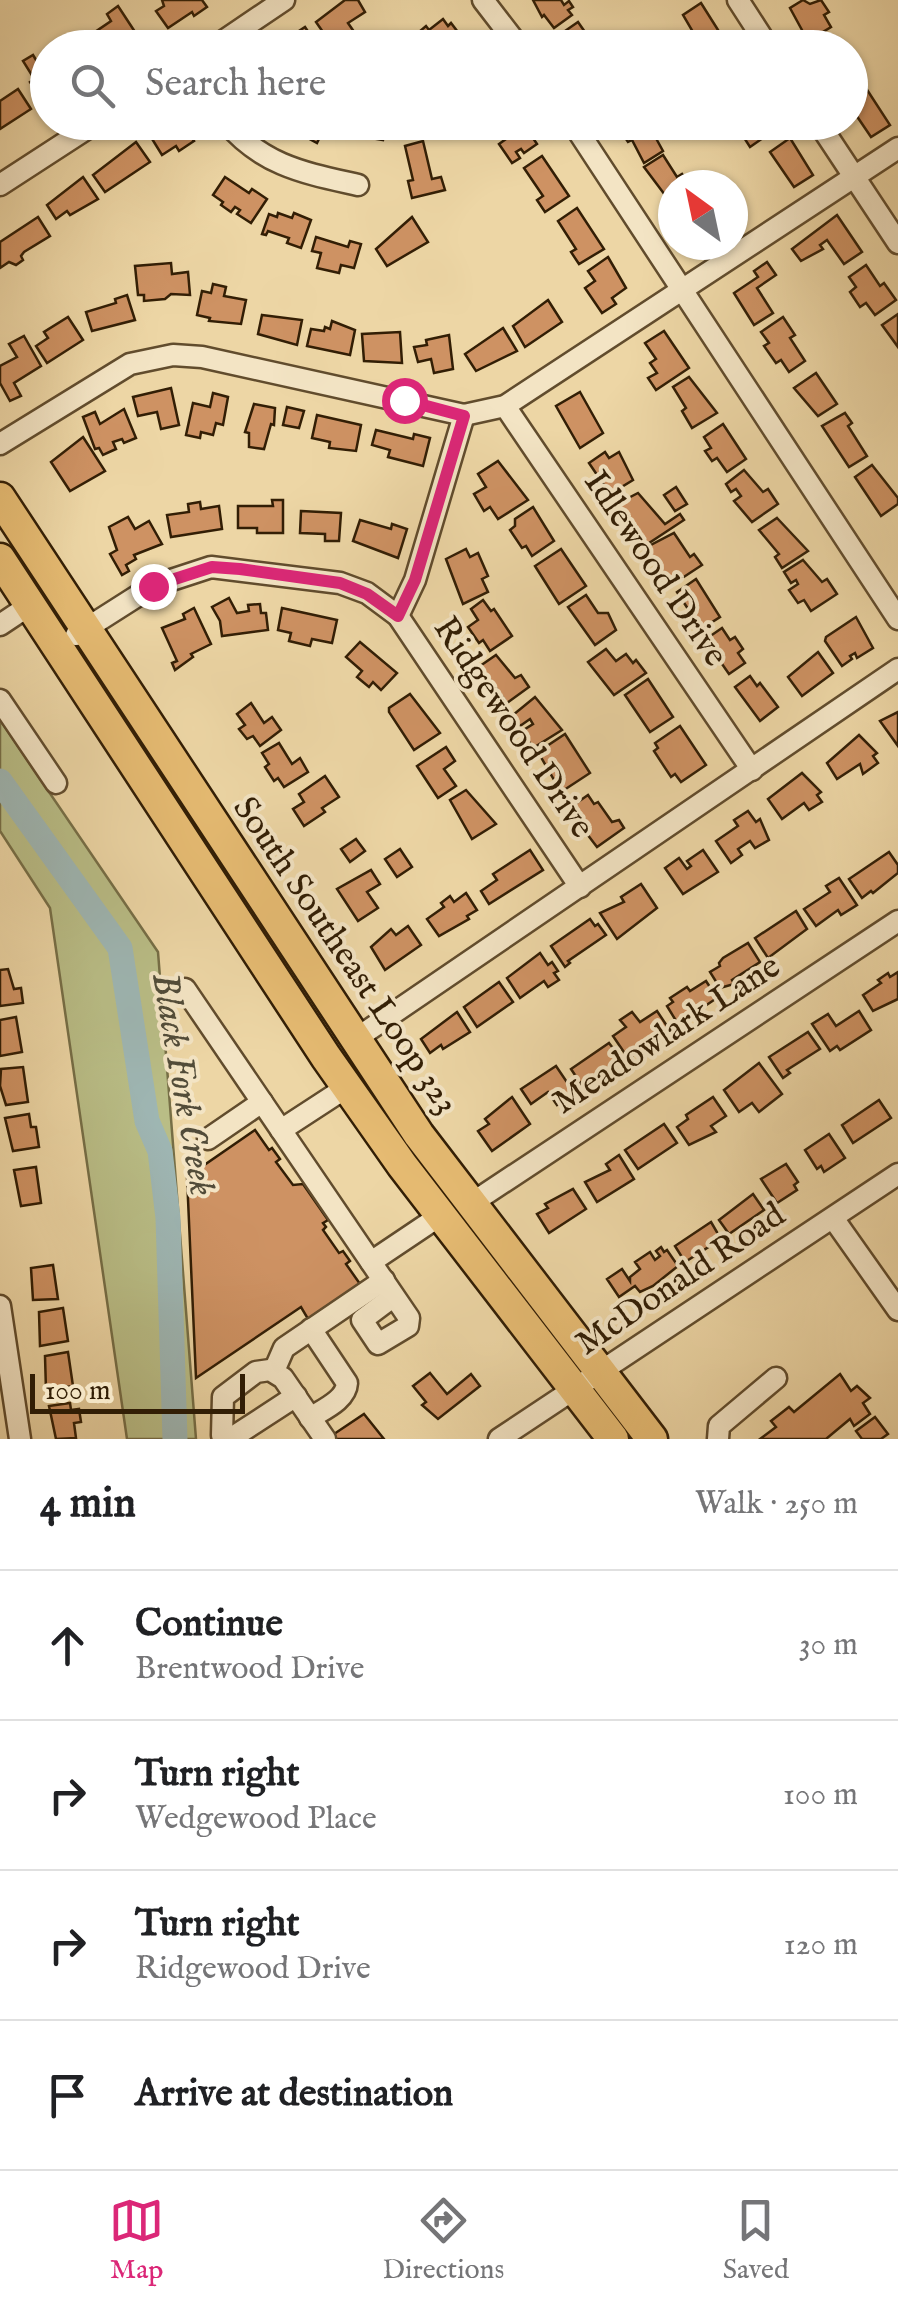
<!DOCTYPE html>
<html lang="en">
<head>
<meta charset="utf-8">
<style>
	:root { --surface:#fff; --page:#f2f2f2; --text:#202124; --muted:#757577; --line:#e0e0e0; --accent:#db2777 }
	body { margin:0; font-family:"IM FELL English",serif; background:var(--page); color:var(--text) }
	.compass { position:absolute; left:658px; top:170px; width:90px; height:90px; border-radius:50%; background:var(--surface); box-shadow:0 2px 8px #0004; rotate:327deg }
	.scale { position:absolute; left:30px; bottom:25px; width:215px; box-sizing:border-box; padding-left:10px; border:5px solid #321e05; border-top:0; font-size:28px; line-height:35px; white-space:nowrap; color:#321e05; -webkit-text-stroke:8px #f3e4c4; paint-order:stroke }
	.stop { position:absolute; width:30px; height:30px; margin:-22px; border:8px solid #db2777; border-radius:50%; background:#fff }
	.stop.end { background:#db2777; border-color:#fff; box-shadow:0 2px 10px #0008 }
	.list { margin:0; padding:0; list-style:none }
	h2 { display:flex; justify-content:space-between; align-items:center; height:130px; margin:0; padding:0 40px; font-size:42px }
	h2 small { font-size:32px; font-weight:400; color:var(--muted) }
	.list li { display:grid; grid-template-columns:65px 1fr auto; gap:30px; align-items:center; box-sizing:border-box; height:150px; padding:0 40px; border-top:2px solid var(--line) }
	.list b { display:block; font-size:38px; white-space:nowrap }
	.list p { margin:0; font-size:32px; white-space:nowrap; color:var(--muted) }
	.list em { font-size:32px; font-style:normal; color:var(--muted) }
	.icon { flex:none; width:55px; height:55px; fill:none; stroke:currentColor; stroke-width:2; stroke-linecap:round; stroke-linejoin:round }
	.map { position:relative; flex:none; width:898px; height:1439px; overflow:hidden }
	.search { position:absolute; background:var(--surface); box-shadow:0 2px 8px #0004; left:30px; right:30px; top:30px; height:110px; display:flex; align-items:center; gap:25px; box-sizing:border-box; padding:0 35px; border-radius:55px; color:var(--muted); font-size:38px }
	.sheet { height:730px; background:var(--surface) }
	nav { display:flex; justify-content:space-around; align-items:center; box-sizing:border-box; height:140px; border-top:2px solid var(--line); background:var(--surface); font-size:28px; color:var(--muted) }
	nav a { display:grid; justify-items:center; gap:5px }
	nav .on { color:var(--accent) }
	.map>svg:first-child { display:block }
</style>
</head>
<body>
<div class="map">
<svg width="898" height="1439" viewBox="0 0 898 1439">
	<rect width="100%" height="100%" fill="#edd6a5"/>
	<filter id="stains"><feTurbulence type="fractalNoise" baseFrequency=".002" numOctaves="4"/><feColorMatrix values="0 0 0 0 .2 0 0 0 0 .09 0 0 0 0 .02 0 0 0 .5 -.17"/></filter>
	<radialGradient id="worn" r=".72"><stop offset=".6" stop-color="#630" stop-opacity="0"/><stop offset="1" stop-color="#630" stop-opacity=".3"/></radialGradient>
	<polygon fill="#b9bd86" stroke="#766e46" stroke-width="2.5" points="0,720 158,952 196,1439 127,1439 50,908 0,831"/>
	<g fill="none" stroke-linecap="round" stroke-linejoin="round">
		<polyline stroke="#9eb6b3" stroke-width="25" points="0,781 120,948 147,1121 160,1151 168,1218 175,1439"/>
	</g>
	<g fill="#ce9263" stroke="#321e05" stroke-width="2.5">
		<polygon points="202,0 207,7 194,16 192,12 168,28 156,11 164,6 162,0"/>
		<polygon points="345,0 358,0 365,12 348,23 359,39 346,48 334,48 316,22"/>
		<polygon points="533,0 561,0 564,5 569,1 573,7 568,10 572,15 554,28 544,15 542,17"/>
		<polygon points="803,0 810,4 821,0 829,12 824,15 831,27 808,41 790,8"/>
		<polygon points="701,3 725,41 716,48 694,47 700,44 683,15"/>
		<polygon points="118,6 139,38 125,48 103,48 95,32 111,21 107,14"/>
		<polygon points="443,19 448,26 451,23 470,48 431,48 419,32 426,26 429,30"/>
		<polygon points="578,22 594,45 599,48 571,48 569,45 573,42 565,31"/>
		<polygon points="305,27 319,48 273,48"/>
		<polygon points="33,55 44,73 48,70 48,99 43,102 30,82 37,77 33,77 23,61"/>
		<polygon points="862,82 890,125 871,137 850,106 850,90"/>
		<polygon points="18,89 31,109 0,129 0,101"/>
		<polygon points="163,122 200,122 204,129 191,137 194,141 179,151 176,146 162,155 149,134"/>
		<polygon points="327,122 317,143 280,123 280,122"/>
		<polygon points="337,122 387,122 383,140 335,132"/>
		<polygon points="505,122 522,122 537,144 524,153 521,149 516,152 520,158 512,163 499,144 513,134"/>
		<polygon points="639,122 647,122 663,151 644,163 632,140 628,142 622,133"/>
		<polygon points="734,122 772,122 776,129 750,147"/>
		<polygon points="790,138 813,175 794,187 770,152"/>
		<polygon points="423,141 432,179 441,177 445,190 412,198 408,181 413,180 405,146"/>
		<polygon points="136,142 150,162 105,192 93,175"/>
		<polygon points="663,155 677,177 682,174 689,185 673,185 673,195 668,199 644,167"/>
		<polygon points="542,156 569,196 545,212 537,200 543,196 524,168"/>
		<polygon points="83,177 98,199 70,215 67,211 56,219 47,205"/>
		<polygon points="225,177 249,193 252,189 267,199 251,223 237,214 240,210 235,207 231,212 221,205 223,202 213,195"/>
		<polygon points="577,208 604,249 579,264 571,252 576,249 558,221"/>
		<polygon points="278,213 292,218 294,213 311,220 301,248 287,243 289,238 268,231 266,235 262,234 269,214 277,217"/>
		<polygon points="837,215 862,252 844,264 827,240 820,245 823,249 801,261 792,249"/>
		<polygon points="38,217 50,236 24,252 21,256 23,260 16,265 9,262 0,268 0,242"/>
		<polygon points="412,217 428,242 387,266 376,249"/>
		<polygon points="316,237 348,247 350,241 361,244 354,268 341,265 339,273 317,268 321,253 312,251"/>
		<polygon points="608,257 626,288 612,298 616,304 602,313 585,288 595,281 588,271"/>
		<polygon points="767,262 776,275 757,288 773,313 754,325 734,293 758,277 754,271"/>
		<polygon points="171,263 172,274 188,272 190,295 171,294 165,299 144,301 144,295 138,295 135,266"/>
		<polygon points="866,265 880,286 884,283 896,300 875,315 866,303 860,307 850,292 856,287 849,277"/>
		<polygon points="213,284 226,287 224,296 246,300 241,324 209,321 210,318 197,315 202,291 211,293"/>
		<polygon points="127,295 135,320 92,331 86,312 116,303 115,299"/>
		<polygon points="548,300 562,322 525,347 513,326"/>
		<polygon points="898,314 898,347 882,325"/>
		<polygon points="262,315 302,320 297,345 258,334"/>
		<polygon points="68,317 83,340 47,363 36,346 48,338 44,332"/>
		<polygon points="783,317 795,335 790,338 805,361 789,372 781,360 776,363 764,346 769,343 761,332"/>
		<polygon points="332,321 355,330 350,355 307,346 311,329 324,331 325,327 330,329"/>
		<polygon points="503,328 517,351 476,371 465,354"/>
		<polygon points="664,331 689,368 656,390 648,378 657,373 650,363 656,359 645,343"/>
		<polygon points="400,332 402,363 364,361 362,334"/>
		<polygon points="449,335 453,369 434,373 431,359 418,362 414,347 427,345 426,340"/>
		<polygon points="24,336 41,366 14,383 21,396 10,401 0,383 0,366 17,357 9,344"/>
		<polygon points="816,373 837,404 818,416 794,388"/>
		<polygon points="689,377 717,413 692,428 682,411 686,408 673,387"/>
		<polygon points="171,388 179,425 161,429 157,412 138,416 133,397"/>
		<polygon points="580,392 603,433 580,448 556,406"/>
		<polygon points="213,393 228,397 223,425 216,423 213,435 201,432 200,438 186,435 193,403 210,407"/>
		<polygon points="254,404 275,408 274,425 271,424 264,449 249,447 249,433 245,432"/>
		<polygon points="287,407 304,411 299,428 283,425"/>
		<polygon points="124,409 136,438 124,443 122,439 113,442 116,449 103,455 99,448 95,449 83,417 95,412 100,424"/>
		<polygon points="845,413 852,423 848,426 867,456 849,467 822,426"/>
		<polygon points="317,415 361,425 356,451 329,448 330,442 312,438"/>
		<polygon points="723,424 746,459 727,472 717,458 712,461 705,451 711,448 704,437"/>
		<polygon points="376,430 413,439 414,434 430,438 423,466 388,457 390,450 372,445"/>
		<polygon points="83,437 105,471 70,491 51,462"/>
		<polygon points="605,452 609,458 619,452 633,480 610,494 589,463"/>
		<polygon points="498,461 528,500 498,519 490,507 484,511 474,494 486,487 478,474"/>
		<polygon points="872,465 898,498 898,504 881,516 855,477"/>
		<polygon points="744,470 763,492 768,489 778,504 752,522 734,501 741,496 736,489 731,492 726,484"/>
		<polygon points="676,487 687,504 675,511 664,495"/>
		<polygon points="638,493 665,524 680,514 684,520 646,545 617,504"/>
		<polygon points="272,500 283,500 283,533 257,533 257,528 238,528 238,506 273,506"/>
		<polygon points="200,502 201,509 219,506 222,529 171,537 167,515 189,512 188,504"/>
		<polygon points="533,507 554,541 532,556 526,546 522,548 510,530 515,526 515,519"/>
		<polygon points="301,511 341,513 339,541 325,541 325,534 300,533"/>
		<polygon points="128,517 135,529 149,521 162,544 134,555 136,559 126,565 129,571 122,575 110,554 117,550 109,527"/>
		<polygon points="777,518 808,551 782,568 775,557 779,554 759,530"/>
		<polygon points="360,520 391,529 392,524 407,529 398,558 353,541"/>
		<polygon points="674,533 690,557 694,554 702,565 670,586 647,547"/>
		<polygon points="466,549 470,557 478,553 488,576 482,579 488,592 463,604 446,559"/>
		<polygon points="561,549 586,586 559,604 535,566"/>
		<polygon points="803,560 822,582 827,579 837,594 811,611 804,600 798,603 789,590 798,584 796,580 791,583 784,572"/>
		<polygon points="696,579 720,617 701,629 677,592"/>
		<polygon points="586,595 598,613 608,613 616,630 595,645 568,607"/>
		<polygon points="229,598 237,613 249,611 248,605 260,604 261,613 266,613 268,630 222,636 220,621 212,607"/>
		<polygon points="483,600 491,611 494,609 512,636 490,651 483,640 479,643 468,627 478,620 471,609"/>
		<polygon points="194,608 211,644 191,654 193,657 175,670 172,663 177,661 162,628 185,619 183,614"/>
		<polygon points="282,608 337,620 332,643 312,639 310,646 289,641 291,633 278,630"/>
		<polygon points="856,617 873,648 857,658 855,653 850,656 852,659 842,666 825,641 826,637"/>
		<polygon points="722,628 730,640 735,637 743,649 738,653 745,663 729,674 720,661 716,664 710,656 715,653 706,639"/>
		<polygon points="360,642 397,673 381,690 373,682 369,687 357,677 362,671 346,657"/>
		<polygon points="606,649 616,661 626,654 633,663 636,660 646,673 614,695 588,662"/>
		<polygon points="818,652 833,673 802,696 788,677"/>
		<polygon points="496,655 515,678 521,675 529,687 507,703 480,666"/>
		<polygon points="750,676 757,686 760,683 778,707 760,721 735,687"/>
		<polygon points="648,679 673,717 650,732 625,695"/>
		<polygon points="410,694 440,733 414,750 389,712 389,708"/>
		<polygon points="535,697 562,730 533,748 522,731 533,724 530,719 520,726 513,715"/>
		<polygon points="251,703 264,723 272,717 281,730 260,746 253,736 247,739 239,729 245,725 237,714"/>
		<polygon points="898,712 898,746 880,721"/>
		<polygon points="680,726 706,765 681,782 675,774 671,777 654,751 658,748 655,743"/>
		<polygon points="565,734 590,773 561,792 538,752"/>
		<polygon points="859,735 877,753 873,756 878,763 863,774 860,764 837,779 827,763"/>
		<polygon points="279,743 292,764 300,758 308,772 284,787 278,778 274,781 265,767 269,764 262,753"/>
		<polygon points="446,747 455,761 444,769 456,786 438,798 417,766"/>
		<polygon points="802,773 821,792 817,795 822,802 809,810 804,803 782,819 768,799"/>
		<polygon points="325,776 339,797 322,808 325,812 304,826 293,809 304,802 299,794"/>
		<polygon points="466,790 496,824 472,839 450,800"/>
		<polygon points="588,795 594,804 598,802 612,822 619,820 624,828 597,847 568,809"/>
		<polygon points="748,811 756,822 760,819 769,840 755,848 750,841 738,849 742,855 731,863 716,841 738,826 734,820"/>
		<polygon points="356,839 365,851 350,862 341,849"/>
		<polygon points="400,849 412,867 397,877 385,859"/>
		<polygon points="530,850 543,870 489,904 481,891 497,880 493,874"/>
		<polygon points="703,850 718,872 683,894 665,868 679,858 687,869 691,866 687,861"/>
		<polygon points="889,852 898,865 898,873 873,893 871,891 862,898 849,879"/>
		<polygon points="371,870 380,884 367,892 378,908 358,921 337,889"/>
		<polygon points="839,878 857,905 841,915 838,910 816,926 804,909 830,892 826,886"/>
		<polygon points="641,884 657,908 617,939 600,913 624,902 621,897"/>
		<polygon points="466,893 477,910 467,916 469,919 439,936 427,919 444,907 441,903 450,896 454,902"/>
		<polygon points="796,911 807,929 768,958 755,938"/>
		<polygon points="590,919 595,926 598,924 606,935 568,961 570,963 565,967 551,946"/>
		<polygon points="408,926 421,945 385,970 371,947 391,929 396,935"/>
		<polygon points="748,943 760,962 732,980 734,984 720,988 710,972 720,966 719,963 723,958"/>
		<polygon points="540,953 548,965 552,962 558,971 554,973 559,980 548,987 544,981 520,998 507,978"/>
		<polygon points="8,969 14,989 21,988 23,1003 0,1006 0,970"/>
		<polygon points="898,972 898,999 873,1011 863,995 881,983 878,980 888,973 890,977"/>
		<polygon points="706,981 717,998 678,1024 667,1006 673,1002 670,998 687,987 690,991"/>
		<polygon points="499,982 513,1002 477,1027 464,1007"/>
		<polygon points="657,1011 669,1029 661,1035 663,1038 628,1058 613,1036 626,1027 620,1020 632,1012 640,1022"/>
		<polygon points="859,1011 871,1030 840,1050 837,1046 830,1051 812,1024 828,1014 836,1026"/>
		<polygon points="457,1012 470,1032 443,1049 441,1045 430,1053 421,1039"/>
		<polygon points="16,1017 22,1052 0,1056 0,1020"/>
		<polygon points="808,1032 820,1049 787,1070 790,1073 783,1078 769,1057"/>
		<polygon points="609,1043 623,1061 595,1081 592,1077 581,1084 571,1069"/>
		<polygon points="759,1063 782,1094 759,1112 752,1103 739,1112 724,1090"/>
		<polygon points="556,1066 575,1094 557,1105 548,1092 531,1104 521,1089"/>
		<polygon points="23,1067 28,1102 6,1105 0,1086 1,1069"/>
		<polygon points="512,1097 530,1124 492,1151 478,1131 489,1124 485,1119"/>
		<polygon points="713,1097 726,1116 711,1126 716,1132 689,1145 677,1127 688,1119 686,1115"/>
		<polygon points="879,1100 891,1118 853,1143 842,1125"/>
		<polygon points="29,1114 31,1127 36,1127 39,1147 13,1151 5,1118"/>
		<polygon points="664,1124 677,1143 638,1169 625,1150"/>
		<polygon points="255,1130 269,1150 272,1148 280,1159 276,1162 293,1185 303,1184 328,1220 323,1223 326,1227 323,1230 339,1253 343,1251 350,1261 346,1264 360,1284 308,1319 301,1307 196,1378 187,1177"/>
		<polygon points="829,1134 845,1158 824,1172 821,1166 817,1169 805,1150"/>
		<polygon points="619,1155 634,1179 597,1202 585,1182 610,1170 606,1164"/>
		<polygon points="786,1164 798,1182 794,1185 797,1190 777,1203 761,1179"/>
		<polygon points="36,1167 41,1203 21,1206 14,1170"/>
		<polygon points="573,1189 586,1209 549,1233 537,1214 548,1208 545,1204"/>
		<polygon points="753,1194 764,1210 729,1234 719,1220"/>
		<polygon points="711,1222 721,1239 685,1262 675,1246"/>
		<polygon points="661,1247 664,1252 667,1250 678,1266 653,1286 640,1292 635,1286 619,1297 607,1279 622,1269 630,1281 630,1277 640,1269 635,1262 650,1252 655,1260 660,1256 656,1251"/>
		<polygon points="53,1265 58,1299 33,1300 31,1268"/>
		<polygon points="63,1308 68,1341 40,1346 39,1312"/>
		<polygon points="68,1352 73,1386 46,1390 45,1356"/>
		<polygon points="430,1373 447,1394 471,1374 480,1386 438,1419 422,1405 426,1402 413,1386"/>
		<polygon points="840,1374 851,1391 857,1386 870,1398 863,1403 870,1414 854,1426 850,1419 826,1439 760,1439 776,1427 771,1421 789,1407 794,1412"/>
		<polygon points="70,1403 71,1410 79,1409 81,1422 74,1423 76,1438 56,1439 49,1406"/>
		<polygon points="364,1414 384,1439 333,1439 331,1436"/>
		<polygon points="875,1417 888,1434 881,1439 862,1439 856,1431"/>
	</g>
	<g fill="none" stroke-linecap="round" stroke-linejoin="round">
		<defs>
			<g id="minor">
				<polyline points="483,0 520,48"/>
				<polyline points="738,0 769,48"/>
				<polyline points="213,48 284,0"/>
				<path d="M226 122C263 166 305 173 358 185"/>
				<polyline points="572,122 898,619"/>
				<polyline points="818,122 898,243"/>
				<polyline points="0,185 97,122"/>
				<polyline points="505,406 752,770"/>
				<polyline points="0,444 130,364 173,355 202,357 464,415 505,406 898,148"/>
				<polyline points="398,616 415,580 464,415"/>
				<polyline points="0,625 30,605"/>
				<polyline points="76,635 153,586 211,567 340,583 367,593 398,616 580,887"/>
				<polyline points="0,700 56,783"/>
				<polyline points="185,989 409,1318 408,1326 378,1344 362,1320 394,1296"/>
				<polyline points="354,1040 898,669"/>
				<polyline points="281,1130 347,1087"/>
				<polyline points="208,1139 262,1102"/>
				<polyline points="472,1203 898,921"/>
				<polyline points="833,1218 898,1310"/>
				<polyline points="371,1262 441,1215"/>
				<polyline points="0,1306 20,1439"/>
				<polyline points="274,1371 284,1348 384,1280"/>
				<path d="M310 1418C324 1409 346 1400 347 1383L311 1329"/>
				<polyline points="228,1439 222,1435 223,1397 256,1372 270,1370 283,1378 325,1439"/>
				<polyline points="230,1439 296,1396"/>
				<polyline points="499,1439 898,1174"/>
				<polyline points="718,1439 719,1426 776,1378"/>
			</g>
			<g id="highway">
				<polyline points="0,498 419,1135 652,1439"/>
				<polyline points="0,559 326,1057 402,1165 613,1439"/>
			</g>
		</defs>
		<use href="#minor" stroke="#614c2d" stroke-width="25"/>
		<use href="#highway" stroke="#321e05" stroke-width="35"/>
		<use href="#minor" stroke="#f3e4c4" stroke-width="20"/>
		<use href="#highway" stroke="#e6bb72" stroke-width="30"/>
	</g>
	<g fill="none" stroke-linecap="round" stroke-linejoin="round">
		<polyline stroke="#db2777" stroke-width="12" points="153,586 212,567 240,569 340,583 367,594 398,616 415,580 464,416 404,400"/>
	</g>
	<g text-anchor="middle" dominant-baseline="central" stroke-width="8" stroke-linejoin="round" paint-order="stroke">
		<g font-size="35" fill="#321e05" stroke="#f3e4c4">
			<text transform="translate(655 569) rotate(56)">Idlewood Drive</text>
			<text transform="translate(513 728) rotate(56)">Ridgewood Drive</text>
			<text transform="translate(345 956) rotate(56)">South Southeast Loop 323</text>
			<text transform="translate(667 1035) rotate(-33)">Meadowlark Lane</text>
			<text transform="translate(681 1280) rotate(-34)">McDonald Road</text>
		</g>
		<g font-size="38" font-style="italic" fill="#524c39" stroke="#f3e4c4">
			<text transform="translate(182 1084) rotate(80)">Black Fork Creek</text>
		</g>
	</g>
	<rect width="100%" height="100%" filter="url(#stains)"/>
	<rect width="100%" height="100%" fill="url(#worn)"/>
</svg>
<svg class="compass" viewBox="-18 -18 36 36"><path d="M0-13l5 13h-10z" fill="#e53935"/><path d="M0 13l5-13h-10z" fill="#757577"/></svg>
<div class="scale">100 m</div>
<div class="stop" style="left:404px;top:400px"></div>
<div class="stop end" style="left:153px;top:586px"></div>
<div class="search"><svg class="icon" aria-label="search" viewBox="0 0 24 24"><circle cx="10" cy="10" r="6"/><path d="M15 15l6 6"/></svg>Search here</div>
</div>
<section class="sheet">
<h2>4 min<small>Walk · 250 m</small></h2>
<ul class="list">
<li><svg class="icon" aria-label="ahead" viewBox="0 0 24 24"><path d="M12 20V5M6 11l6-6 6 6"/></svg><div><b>Continue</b><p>Brentwood Drive</p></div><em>30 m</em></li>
<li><svg class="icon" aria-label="right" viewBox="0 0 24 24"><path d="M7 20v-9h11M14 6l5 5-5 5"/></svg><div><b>Turn right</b><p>Wedgewood Place</p></div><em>100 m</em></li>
<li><svg class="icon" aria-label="right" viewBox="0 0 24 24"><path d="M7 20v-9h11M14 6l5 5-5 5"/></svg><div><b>Turn right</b><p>Ridgewood Drive</p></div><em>120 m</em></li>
<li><svg class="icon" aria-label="arrive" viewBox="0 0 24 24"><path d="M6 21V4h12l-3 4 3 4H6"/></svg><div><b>Arrive at destination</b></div></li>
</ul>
</section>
<nav>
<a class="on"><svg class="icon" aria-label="map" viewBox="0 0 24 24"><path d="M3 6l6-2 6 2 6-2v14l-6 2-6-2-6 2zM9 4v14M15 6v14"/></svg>Map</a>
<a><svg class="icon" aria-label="directions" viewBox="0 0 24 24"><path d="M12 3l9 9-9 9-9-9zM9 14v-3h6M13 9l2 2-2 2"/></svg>Directions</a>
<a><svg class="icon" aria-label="saved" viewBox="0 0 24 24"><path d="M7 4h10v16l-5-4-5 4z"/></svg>Saved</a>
</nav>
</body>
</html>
